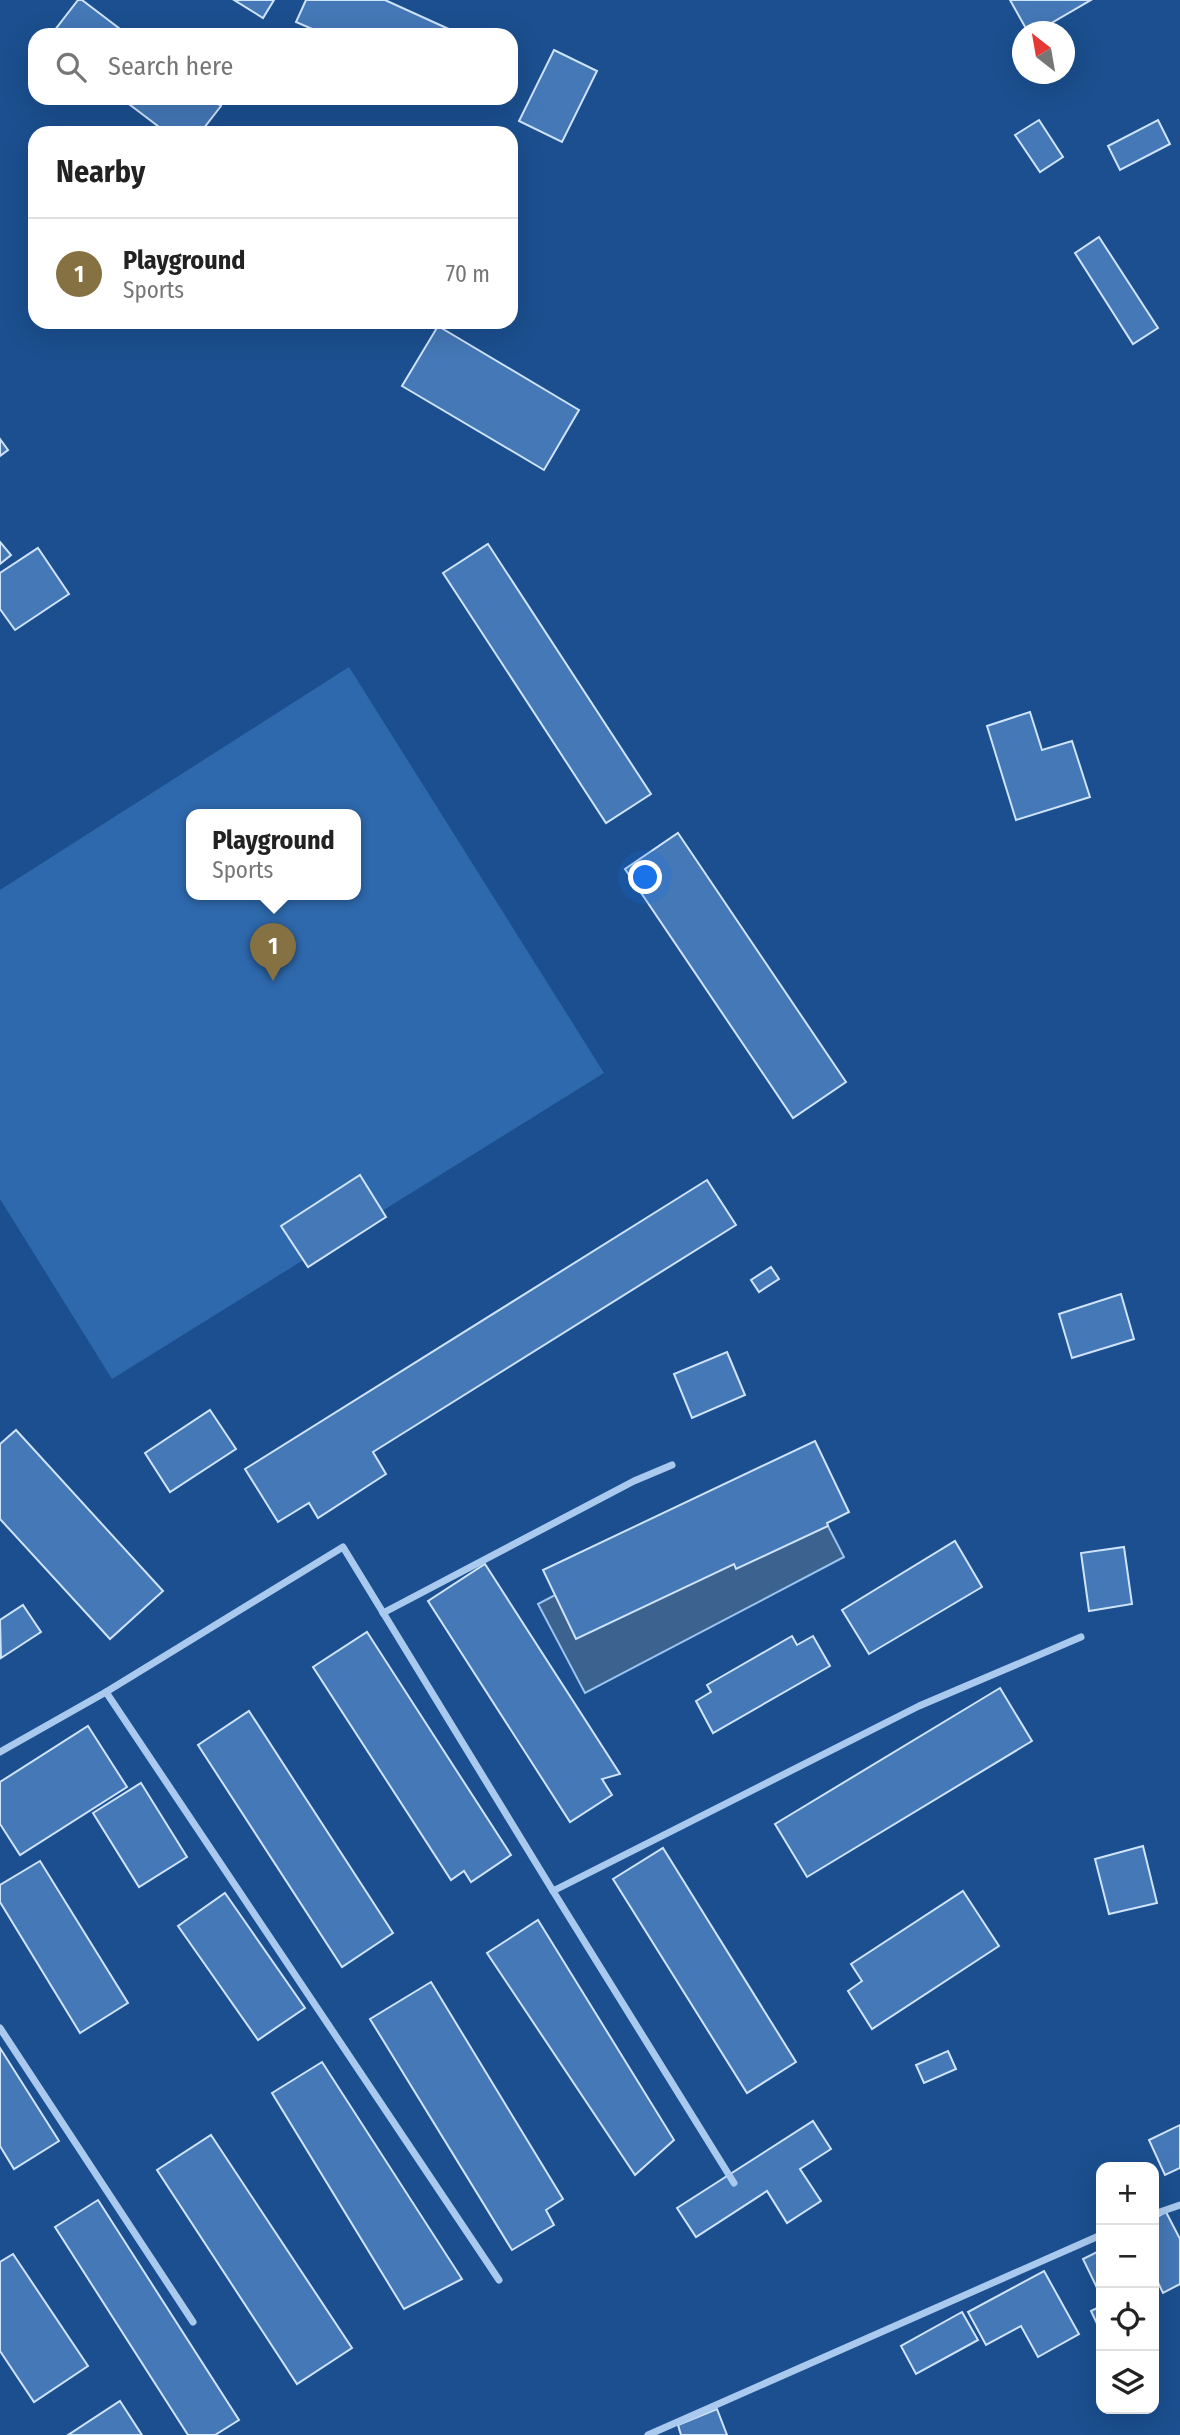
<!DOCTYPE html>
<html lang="en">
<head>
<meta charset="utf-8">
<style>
	:root { --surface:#fff; --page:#f6f6f6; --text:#222; --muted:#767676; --line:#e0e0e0; --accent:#857141 }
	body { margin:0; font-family:"Fira Sans Condensed",sans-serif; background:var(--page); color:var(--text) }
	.controls { position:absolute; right:21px; bottom:21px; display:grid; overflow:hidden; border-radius:14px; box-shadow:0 7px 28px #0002 }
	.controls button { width:63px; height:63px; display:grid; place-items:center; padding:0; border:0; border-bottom:2px solid var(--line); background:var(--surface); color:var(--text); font:35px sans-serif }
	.compass { position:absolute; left:1012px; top:21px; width:63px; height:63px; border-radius:50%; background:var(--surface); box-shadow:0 7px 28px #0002; rotate:329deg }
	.you { position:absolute; left:646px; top:878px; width:24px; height:24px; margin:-18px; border:5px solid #fff; border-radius:50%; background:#1a73e8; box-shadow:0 0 0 10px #1a73e833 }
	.badge { display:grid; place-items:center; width:46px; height:46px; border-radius:50%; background:var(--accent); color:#fff; font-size:23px; font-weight:700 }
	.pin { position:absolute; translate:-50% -58px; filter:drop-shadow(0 2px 4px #0008) }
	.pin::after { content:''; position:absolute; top:37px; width:24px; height:21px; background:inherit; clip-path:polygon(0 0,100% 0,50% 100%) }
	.popup { position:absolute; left:186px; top:809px; width:175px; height:91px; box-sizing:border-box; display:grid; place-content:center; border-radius:14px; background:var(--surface); filter:drop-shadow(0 2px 5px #0005); font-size:23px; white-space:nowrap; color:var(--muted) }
	.popup b { font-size:26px; color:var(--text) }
	.popup::after { content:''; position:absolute; left:50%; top:100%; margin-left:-14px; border:14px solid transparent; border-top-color:var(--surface) }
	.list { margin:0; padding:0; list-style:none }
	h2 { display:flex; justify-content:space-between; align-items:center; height:91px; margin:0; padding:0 28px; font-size:30px }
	h2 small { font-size:23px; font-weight:400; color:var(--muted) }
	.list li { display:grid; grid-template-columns:46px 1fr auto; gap:21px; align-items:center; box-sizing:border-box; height:112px; padding:0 28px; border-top:2px solid var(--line) }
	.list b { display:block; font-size:26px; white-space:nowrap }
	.list p { margin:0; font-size:23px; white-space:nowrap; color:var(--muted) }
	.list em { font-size:23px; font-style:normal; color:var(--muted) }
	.icon { flex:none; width:38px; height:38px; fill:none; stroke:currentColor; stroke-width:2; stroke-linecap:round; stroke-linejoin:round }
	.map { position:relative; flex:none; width:1180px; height:2435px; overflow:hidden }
	.search { position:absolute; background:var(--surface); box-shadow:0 7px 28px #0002; left:28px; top:28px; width:490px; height:77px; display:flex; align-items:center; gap:18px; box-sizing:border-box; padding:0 24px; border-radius:21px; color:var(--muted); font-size:26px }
	.panel { position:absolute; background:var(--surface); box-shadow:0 7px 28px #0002; left:28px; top:126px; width:490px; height:203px; border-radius:21px }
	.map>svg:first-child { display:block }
</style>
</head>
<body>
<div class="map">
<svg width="1180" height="2435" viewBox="0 0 1180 2435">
	<rect width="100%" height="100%" fill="#1b4f8f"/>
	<path fill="#2e69ad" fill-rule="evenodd" d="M349 667 604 1073 112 1379 0 1199V890ZM191 815H355V895H191Z"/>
	<polygon fill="#3c6290" stroke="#9cc4f0" stroke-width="2" points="798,1468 844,1557 585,1693 538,1604"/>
	<g fill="#4478b7" stroke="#cfe3fa" stroke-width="2">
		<polygon points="78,0 82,0 128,35 51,35"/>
		<polygon points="234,0 274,0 263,18"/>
		<polygon points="306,0 385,0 462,35 326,35 296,22"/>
		<polygon points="1010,0 1091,0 1036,32 1028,32"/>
		<polygon points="554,50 597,71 562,142 519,121"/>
		<polygon points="1023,60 1023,74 1026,74 1023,75 1016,64"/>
		<polygon points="121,98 210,98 221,106 200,133 167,133"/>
		<polygon points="1039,120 1063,157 1040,172 1015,135"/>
		<polygon points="1158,120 1170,144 1120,170 1108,146"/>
		<polygon points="1099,237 1158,328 1133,344 1075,253"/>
		<polygon points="438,326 579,410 544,470 402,386"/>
		<polygon points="0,439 8,450 0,456"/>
		<polygon points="0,542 11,555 0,564"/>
		<polygon points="488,544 651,794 606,823 443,573"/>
		<polygon points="38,548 69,594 15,630 0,609 0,573"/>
		<polygon points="1030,712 1042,750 1072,741 1090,797 1016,820 987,726"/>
		<polygon points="678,833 846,1082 793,1118 625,869"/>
		<polygon points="360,1175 386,1217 308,1267 281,1226"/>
		<polygon points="707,1180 736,1225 373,1452 386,1474 318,1518 309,1503 278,1522 245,1469"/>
		<polygon points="771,1267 779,1279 759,1292 751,1280"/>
		<polygon points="1121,1294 1134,1339 1072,1358 1059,1314"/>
		<polygon points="727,1352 745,1395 692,1418 674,1374"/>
		<polygon points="210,1410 236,1449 170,1492 145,1453"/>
		<polygon points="16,1430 163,1591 110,1639 0,1519 0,1444"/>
		<polygon points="815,1441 849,1512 827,1523 828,1526 736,1569 734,1564 576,1639 543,1570"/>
		<polygon points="955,1541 982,1587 869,1654 842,1610"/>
		<polygon points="1124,1547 1132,1604 1089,1611 1081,1553"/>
		<polygon points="485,1564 620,1774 602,1779 612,1795 570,1822 428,1601"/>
		<polygon points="23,1605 41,1632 1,1658 0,1620"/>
		<polygon points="367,1632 511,1855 471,1882 464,1871 451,1880 313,1667"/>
		<polygon points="792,1636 797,1645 813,1636 830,1666 713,1733 696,1701 711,1692 707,1685"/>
		<polygon points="1000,1688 1032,1741 807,1877 775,1824"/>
		<polygon points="249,1711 393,1933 342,1967 198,1745"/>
		<polygon points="88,1726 127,1787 20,1855 0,1824 0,1782"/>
		<polygon points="141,1783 187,1857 139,1887 93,1813"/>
		<polygon points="1143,1846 1157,1903 1109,1914 1095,1859"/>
		<polygon points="663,1848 796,2062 747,2093 613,1879"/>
		<polygon points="40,1861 128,2003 80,2033 0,1902 0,1885"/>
		<polygon points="963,1891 999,1946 872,2029 848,1991 862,1981 851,1964"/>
		<polygon points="225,1893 305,2008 258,2040 178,1926"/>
		<polygon points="538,1920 674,2140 635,2175 487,1953"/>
		<polygon points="431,1982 563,2199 546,2210 554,2225 512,2250 370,2019"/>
		<polygon points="0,2048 59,2141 14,2169 0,2146"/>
		<polygon points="948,2051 956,2069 924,2083 916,2065"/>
		<polygon points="322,2062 462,2279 404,2309 272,2093"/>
		<polygon points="813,2121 831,2149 800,2169 821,2201 787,2223 767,2191 696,2237 677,2208"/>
		<polygon points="1180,2125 1180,2168 1165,2175 1149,2140"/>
		<polygon points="211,2135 352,2348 297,2384 157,2170"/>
		<polygon points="98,2200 239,2420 215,2435 188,2435 55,2227"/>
		<polygon points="1166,2212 1180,2239 1180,2284 1163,2293 1154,2274 1154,2219"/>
		<polygon points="1101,2250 1101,2296 1083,2259"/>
		<polygon points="13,2254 88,2366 34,2402 0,2351 0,2262"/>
		<polygon points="1044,2271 1079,2334 1038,2357 1021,2326 986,2345 968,2312"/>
		<polygon points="1101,2306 1101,2332 1091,2311"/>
		<polygon points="962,2312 978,2340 916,2374 901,2346"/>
		<polygon points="120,2401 142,2435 68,2435"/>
		<polygon points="717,2409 727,2435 681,2435 678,2425"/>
	</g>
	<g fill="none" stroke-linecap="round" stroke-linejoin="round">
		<g stroke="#a9c9ee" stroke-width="7">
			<polyline points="383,1613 634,1481 672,1465"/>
			<polyline points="106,1692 499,2280"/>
			<polyline points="0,1752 106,1692 343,1547 553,1891 919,1706 1081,1637"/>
			<polyline points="553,1891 734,2183"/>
			<polyline points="0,2028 193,2322"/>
			<polyline points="1154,2214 1180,2205"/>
			<polyline points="648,2435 1101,2235"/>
		</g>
	</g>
</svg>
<div class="controls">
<button>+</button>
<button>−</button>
<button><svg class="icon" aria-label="locate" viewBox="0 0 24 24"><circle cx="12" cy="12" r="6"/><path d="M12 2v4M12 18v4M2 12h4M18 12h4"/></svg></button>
<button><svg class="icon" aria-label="layers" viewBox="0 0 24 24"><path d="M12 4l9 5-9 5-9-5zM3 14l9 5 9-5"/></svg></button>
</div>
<svg class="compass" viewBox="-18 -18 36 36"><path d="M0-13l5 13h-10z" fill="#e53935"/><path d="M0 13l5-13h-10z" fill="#767676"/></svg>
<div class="you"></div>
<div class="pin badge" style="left:273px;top:981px">1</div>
<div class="popup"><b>Playground</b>Sports</div>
<div class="search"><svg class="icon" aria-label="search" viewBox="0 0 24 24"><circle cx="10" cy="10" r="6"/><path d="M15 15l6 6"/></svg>Search here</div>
<section class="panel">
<h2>Nearby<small></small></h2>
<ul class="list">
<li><span class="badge">1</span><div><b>Playground</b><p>Sports</p></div><em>70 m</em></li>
</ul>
</section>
</div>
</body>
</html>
